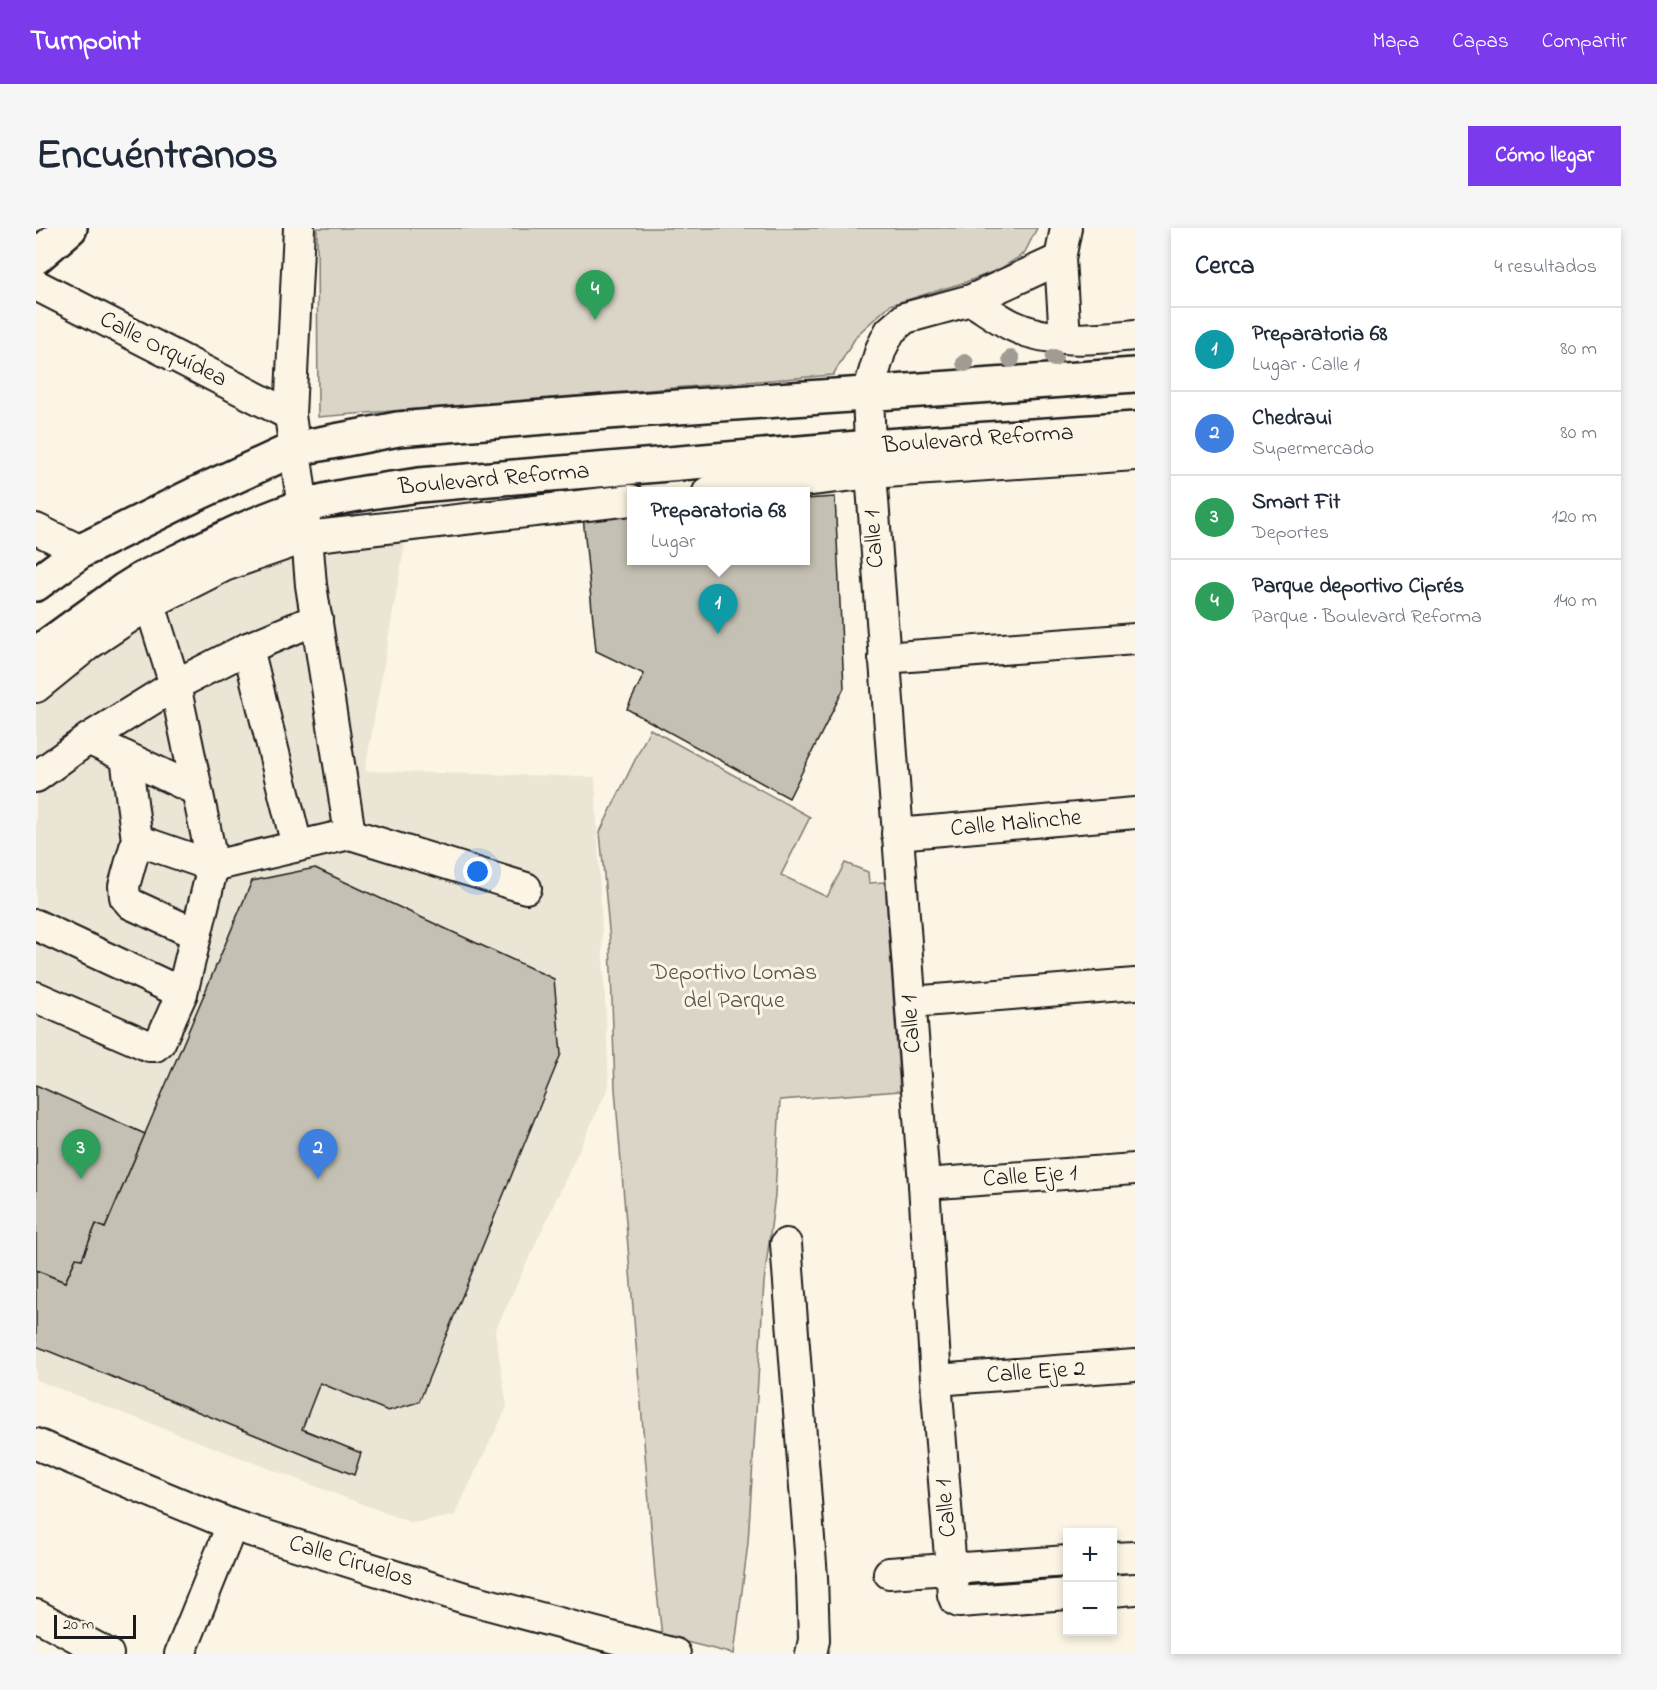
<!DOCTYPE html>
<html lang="es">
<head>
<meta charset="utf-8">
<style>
	:root { --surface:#fff; --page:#f6f6f7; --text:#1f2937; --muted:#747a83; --line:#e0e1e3; --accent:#7c3aed }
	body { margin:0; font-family:"Indie Flower",sans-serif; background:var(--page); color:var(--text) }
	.controls { position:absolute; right:18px; bottom:18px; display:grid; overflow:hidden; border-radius:0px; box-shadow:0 3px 9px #0003 }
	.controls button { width:54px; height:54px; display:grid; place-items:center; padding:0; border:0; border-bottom:2px solid var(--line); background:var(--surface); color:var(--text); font:30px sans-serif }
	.scale { position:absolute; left:18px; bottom:15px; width:82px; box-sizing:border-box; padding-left:6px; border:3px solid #1c1c1c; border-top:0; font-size:16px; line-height:21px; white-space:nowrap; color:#1c1c1c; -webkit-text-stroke:4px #fcf5e5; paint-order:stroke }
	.you { position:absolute; left:442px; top:644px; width:21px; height:21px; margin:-15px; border:4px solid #fff; border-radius:50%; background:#1a73e8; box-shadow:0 0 0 9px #1a73e833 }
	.badge { display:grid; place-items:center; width:39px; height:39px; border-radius:50%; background:var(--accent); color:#fff; font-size:20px; font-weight:700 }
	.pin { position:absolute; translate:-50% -50px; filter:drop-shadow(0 2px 3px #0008) }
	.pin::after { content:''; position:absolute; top:32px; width:21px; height:18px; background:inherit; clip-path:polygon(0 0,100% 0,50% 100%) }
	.popup { position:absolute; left:591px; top:259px; width:183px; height:78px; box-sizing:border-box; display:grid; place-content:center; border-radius:0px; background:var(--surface); filter:drop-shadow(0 2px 4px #0005); font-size:20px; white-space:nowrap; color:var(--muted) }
	.popup b { font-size:22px; color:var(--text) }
	.popup::after { content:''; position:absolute; left:50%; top:100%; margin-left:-12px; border:12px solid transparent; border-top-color:var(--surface) }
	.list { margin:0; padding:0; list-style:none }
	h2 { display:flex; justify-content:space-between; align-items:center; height:78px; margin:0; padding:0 24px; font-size:26px }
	h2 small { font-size:20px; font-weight:400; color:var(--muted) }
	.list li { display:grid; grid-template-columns:39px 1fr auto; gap:18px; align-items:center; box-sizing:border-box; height:84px; padding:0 24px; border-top:2px solid var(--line) }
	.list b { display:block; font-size:22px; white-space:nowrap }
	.list p { margin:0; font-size:20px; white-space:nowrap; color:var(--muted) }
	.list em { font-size:20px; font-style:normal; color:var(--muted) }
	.map { position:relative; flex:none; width:1099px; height:1426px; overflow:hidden; border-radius:0px }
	header { display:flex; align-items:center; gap:36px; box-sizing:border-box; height:84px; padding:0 30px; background:var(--accent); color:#fff }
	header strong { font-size:28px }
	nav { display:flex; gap:33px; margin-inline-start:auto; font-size:21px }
	.intro { display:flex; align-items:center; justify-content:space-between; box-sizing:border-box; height:144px; padding:0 36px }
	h1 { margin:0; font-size:42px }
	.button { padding:15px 27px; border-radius:0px; background:var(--accent); color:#fff; font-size:21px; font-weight:700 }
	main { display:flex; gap:36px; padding:0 36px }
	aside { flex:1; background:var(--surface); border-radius:0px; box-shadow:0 3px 9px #0003 }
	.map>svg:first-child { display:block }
</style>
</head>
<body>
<header>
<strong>Turnpoint</strong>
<nav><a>Mapa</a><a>Capas</a><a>Compartir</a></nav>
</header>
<div class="intro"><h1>Encuéntranos</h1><a class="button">Cómo llegar</a></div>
<main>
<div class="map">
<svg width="1099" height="1426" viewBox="0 0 1099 1426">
	<rect width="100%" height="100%" fill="#fcf5e5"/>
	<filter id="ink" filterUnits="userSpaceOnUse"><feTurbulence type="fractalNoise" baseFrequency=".0167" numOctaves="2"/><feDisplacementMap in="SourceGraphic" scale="12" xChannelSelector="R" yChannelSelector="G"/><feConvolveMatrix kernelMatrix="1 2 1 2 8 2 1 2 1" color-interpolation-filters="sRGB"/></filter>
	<g filter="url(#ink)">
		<polygon fill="#ebe5d6" points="370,310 329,543 559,549 573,858 459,1103 471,1179 418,1288 376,1295 0,1152 0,476 14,462 121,380 228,336"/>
		<g fill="#dbd5c8" stroke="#7c7872" stroke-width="1.5">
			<polygon points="281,0 1001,0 988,26 964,41 930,54 854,77 821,107 797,147 282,189"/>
			<polygon points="614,501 774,589 745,647 791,669 809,635 832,644 833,655 849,654 864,863 744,872 739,967 728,1054 712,1315 698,1426 626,1408 619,1347 579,861 574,713 564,604"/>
		</g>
		<g fill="#c4c0b3" stroke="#1c1c1c" stroke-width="1.5">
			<polygon points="799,269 808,460 753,570 591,481 608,446 560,423 547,288 595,284 595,332 769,332 769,271"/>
			<polygon points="279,640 518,751 525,826 383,1174 352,1183 284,1155 266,1201 325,1225 318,1247 0,1118 0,1042 29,1054 40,1030 46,1031 60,996 69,1000 216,653"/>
			<polygon points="0,857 109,906 69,1000 60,996 46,1031 40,1030 29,1054 0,1042"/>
		</g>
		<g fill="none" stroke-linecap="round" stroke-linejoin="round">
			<defs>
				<g id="minor">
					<polyline points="263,0 254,187 271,309 275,357 314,606"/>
					<polyline points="1024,31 935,72 869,90 854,103 845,121 832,165 835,245 888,956 900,1152 917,1367 919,1372 923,1374 1032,1366"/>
					<polyline points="0,57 254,187"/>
					<path d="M935 72C948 80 961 90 975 97 1013 116 1058 111 1099 107"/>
					<polyline points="1029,110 1024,31 1030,0"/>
					<polyline points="672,264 835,245 1099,227"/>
					<polyline points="0,301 45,323"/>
					<polyline points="212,420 261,618"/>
					<polyline points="848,430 1099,411"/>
					<polyline points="0,459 53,416 113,376 188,338 271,309 595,272"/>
					<polyline points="52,511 160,562"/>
					<polyline points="90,529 101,612"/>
					<polyline points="0,549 52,511 139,457 212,420 281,391"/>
					<polyline points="861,606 1099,585"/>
					<polyline points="0,697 146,765"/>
					<polyline points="160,706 95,676 89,669 88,658 101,612 177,638 314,606 490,660"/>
					<polyline points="0,769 113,818 119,818 124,814 146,765 177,638 139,457 108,357"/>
					<polyline points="875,774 1099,756"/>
					<polyline points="888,956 1099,941"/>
					<polyline points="750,1016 776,1349 778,1412 775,1426"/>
					<polyline points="900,1152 1099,1137"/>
					<polyline points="0,1216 196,1297 429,1370 639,1426"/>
					<polyline points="1076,1330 1099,1329"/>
					<polyline points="853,1345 1032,1333"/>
					<polyline points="1076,1363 1099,1361"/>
					<polyline points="0,1387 72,1426"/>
					<polyline points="144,1426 196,1297"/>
				</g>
				<g id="major">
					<polyline points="0,29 34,0"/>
					<polyline points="0,356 45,323 160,266 258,221 362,201 571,184 1099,147"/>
					<path d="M0 426 90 361 106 351C158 326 210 297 266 279 304 267 344 263 383 257L834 219 1099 201"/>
				</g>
			</defs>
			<use href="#minor" stroke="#1c1c1c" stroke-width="34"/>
			<use href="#major" stroke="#1c1c1c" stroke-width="38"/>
			<use href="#minor" stroke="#fcf5e5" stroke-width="30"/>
			<use href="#major" stroke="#fcf5e5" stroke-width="33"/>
		</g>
		<g fill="#a09c93">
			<circle cx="1018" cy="130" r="9"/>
			<circle cx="975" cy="131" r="9"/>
			<circle cx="929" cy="135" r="9"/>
		</g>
	</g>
	<g text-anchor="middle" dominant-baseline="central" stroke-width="6" stroke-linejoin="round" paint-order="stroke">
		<g font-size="24" fill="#1c1c1c" stroke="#fcf5e5">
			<text transform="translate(127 122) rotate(27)">Calle Orquídea</text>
			<text transform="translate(942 212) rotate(-4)">Boulevard Reforma</text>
			<text transform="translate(458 252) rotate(-5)">Boulevard Reforma</text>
			<text transform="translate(839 311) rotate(-94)">Calle 1</text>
			<text transform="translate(980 596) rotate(-5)">Calle Malinche</text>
			<text transform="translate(876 796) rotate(-94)">Calle 1</text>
			<text transform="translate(994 949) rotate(-4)">Calle Eje 1</text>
			<text transform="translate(1000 1145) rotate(-4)">Calle Eje 2</text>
			<text transform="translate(911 1280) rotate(-95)">Calle 1</text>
			<text transform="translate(315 1334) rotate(17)">Calle Ciruelos</text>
		</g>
		<g font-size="24" fill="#555450" stroke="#fcf5e5">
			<text x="698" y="745">Deportivo Lomas<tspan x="698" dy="28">del Parque</tspan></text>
		</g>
	</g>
</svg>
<div class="controls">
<button>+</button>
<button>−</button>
</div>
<div class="scale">20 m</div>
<div class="you"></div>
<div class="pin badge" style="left:682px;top:406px;background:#0f9aa8">1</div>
<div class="popup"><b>Preparatoria 68</b>Lugar</div>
<div class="pin badge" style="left:282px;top:951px;background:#3f7fe0">2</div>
<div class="pin badge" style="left:45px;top:951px;background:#2e9e5b">3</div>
<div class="pin badge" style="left:559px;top:92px;background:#2e9e5b">4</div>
</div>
<aside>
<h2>Cerca<small>4 resultados</small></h2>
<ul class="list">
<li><span class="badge" style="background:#0f9aa8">1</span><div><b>Preparatoria 68</b><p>Lugar · Calle 1</p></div><em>80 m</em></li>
<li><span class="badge" style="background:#3f7fe0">2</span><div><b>Chedraui</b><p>Supermercado</p></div><em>80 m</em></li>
<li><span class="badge" style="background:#2e9e5b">3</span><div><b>Smart Fit</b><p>Deportes</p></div><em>120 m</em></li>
<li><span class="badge" style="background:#2e9e5b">4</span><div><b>Parque deportivo Ciprés</b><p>Parque · Boulevard Reforma</p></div><em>140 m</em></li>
</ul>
</aside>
</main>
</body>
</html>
